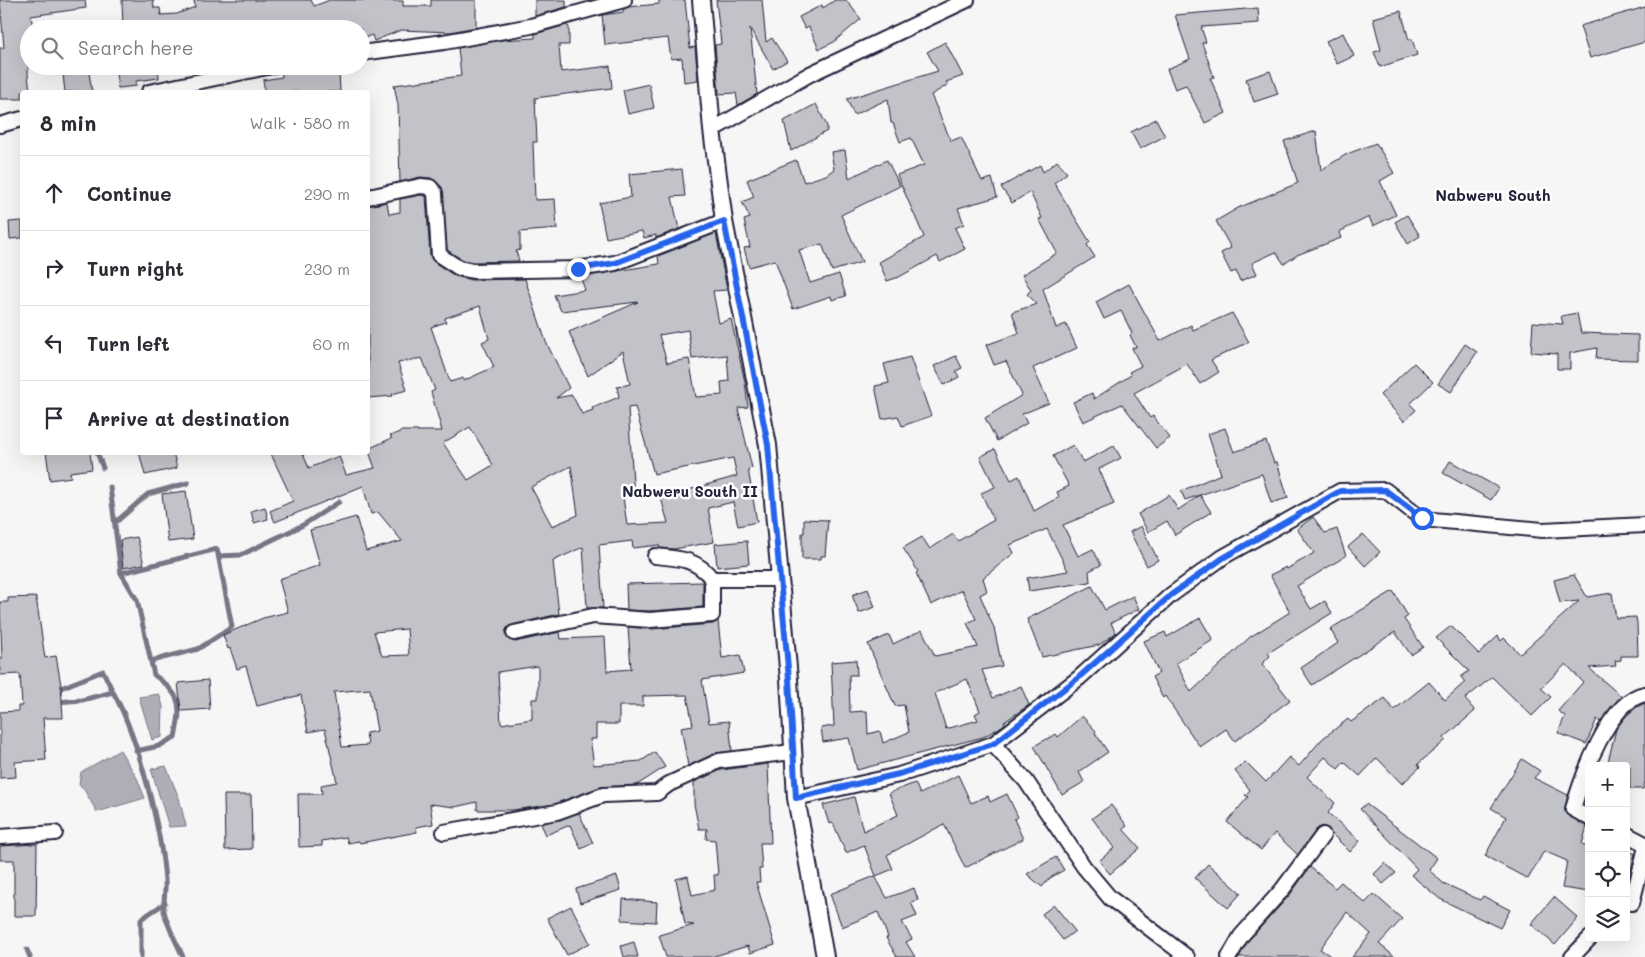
<!DOCTYPE html>
<html lang="en">
<head>
<meta charset="utf-8">
<style>
	:root { --surface:#fff; --page:#f7f7f7; --text:#2b2b33; --muted:#7c7c81; --line:#e1e1e2 }
	body { margin:0; font-family:Mali,sans-serif; background:var(--page); color:var(--text) }
	.controls { position:absolute; right:15px; bottom:15px; display:grid; overflow:hidden; border-radius:5px; box-shadow:0 5px 20px #0002 }
	.controls button { width:45px; height:45px; display:grid; place-items:center; padding:0; border:0; border-bottom:1px solid var(--line); background:var(--surface); color:var(--text); font:25px sans-serif }
	.stop { position:absolute; width:15px; height:15px; margin:-11px; border:4px solid #2563eb; border-radius:50%; background:#fff }
	.stop.end { background:#2563eb; border-color:#fff; box-shadow:0 1px 5px #0008 }
	.list { margin:0; padding:0; list-style:none }
	h2 { display:flex; justify-content:space-between; align-items:center; height:65px; margin:0; padding:0 20px; font-size:21px }
	h2 small { font-size:16px; font-weight:400; color:var(--muted) }
	.list li { display:grid; grid-template-columns:32px 1fr auto; gap:15px; align-items:center; box-sizing:border-box; height:75px; padding:0 20px; border-top:1px solid var(--line) }
	.list b { display:block; font-size:19px; white-space:nowrap }
	.list em { font-size:16px; font-style:normal; color:var(--muted) }
	.icon { flex:none; width:28px; height:28px; fill:none; stroke:currentColor; stroke-width:2; stroke-linecap:round; stroke-linejoin:round }
	.map { position:relative; flex:none; width:1645px; height:957px; overflow:hidden }
	.search { position:absolute; background:var(--surface); box-shadow:0 5px 20px #0002; left:20px; top:20px; width:350px; height:55px; display:flex; align-items:center; gap:12px; box-sizing:border-box; padding:0 18px; border-radius:28px; color:var(--muted); font-size:19px }
	.panel { position:absolute; background:var(--surface); box-shadow:0 5px 20px #0002; left:20px; top:90px; width:350px; height:365px; border-radius:5px }
	.map>svg:first-child { display:block }
</style>
</head>
<body>
<div class="map">
<svg width="1645" height="957" viewBox="0 0 1645 957">
	<rect width="100%" height="100%" fill="#f6f6f7"/>
	<filter id="ink" filterUnits="userSpaceOnUse"><feTurbulence type="fractalNoise" baseFrequency=".02" numOctaves="2"/><feDisplacementMap in="SourceGraphic" scale="10" xChannelSelector="R" yChannelSelector="G"/><feConvolveMatrix kernelMatrix="1 2 1 2 8 2 1 2 1" color-interpolation-filters="sRGB"/></filter>
	<g filter="url(#ink)">
		<g fill="#aeaeb7" stroke="#767685">
			<polygon points="159,694 163,706 162,737 152,740 139,697"/>
			<polygon points="120,750 137,778 145,798 97,812 83,788 79,785 81,772"/>
			<polygon points="166,766 179,798 186,826 169,827 151,769"/>
		</g>
		<g fill="none" stroke-linecap="round" stroke-linejoin="round">
			<g stroke="#767685" stroke-width="5">
				<polyline points="97,452 103,468"/>
				<path d="M110 487 121 573 137 600 154 675C182 695 182 705 175 737L159 746 136 751"/>
				<polyline points="116,522 148,494 188,483"/>
				<polyline points="219,556 241,555 303,525 339,502"/>
				<polyline points="121,573 217,549 232,627 198,649 151,661"/>
				<polyline points="56,690 103,671 113,692"/>
				<path d="M56 702 82 700 113 692C138 736 161 829 165 880 166 890 163 901 164 911 167 926 177 943 183 957"/>
				<polyline points="27,950 30,957"/>
				<polyline points="141,957 141,919 165,903"/>
			</g>
		</g>
		<g fill="#c2c2c9" stroke="#22223b" fill-rule="evenodd">
			<polygon points="0,0 85,0 86,8 31,16 33,29 29,29 28,74 30,92 22,92 22,99 0,99 0,48 4,48"/>
			<polygon points="122,0 153,0 154,8 160,8 161,15 177,14 195,7 194,0 311,0 314,6 330,0 403,1 403,6 431,6 431,0 476,0 476,27 450,32 401,30 374,41 372,35 361,39 361,29 123,29"/>
			<polygon points="535,0 566,0 566,7 535,16"/>
			<polygon points="659,0 685,0 690,48 695,47 698,80 684,82 682,58 671,59 668,38 605,45 602,15 624,12 623,9 628,7 659,4"/>
			<polygon points="716,0 762,0 766,42 772,38 787,61 773,69 750,28 757,94 738,105 736,93 719,94 715,45 721,44"/>
			<polygon points="835,0 846,0 861,19 834,42 819,49 809,27 805,29 799,17 822,5 823,8"/>
			<polygon points="1645,7 1645,42 1590,58 1580,26"/>
			<polygon points="1258,8 1259,23 1201,27 1206,42 1202,43 1214,77 1210,78 1226,113 1205,123 1186,85 1175,89 1167,69 1190,59 1175,15"/>
			<polygon points="1401,11 1409,40 1412,39 1417,55 1380,67 1374,52 1381,50 1373,18"/>
			<polygon points="566,25 569,27 569,45 559,45 561,72 610,66 612,88 535,98 537,142 533,142 535,200 555,199 557,229 520,232 520,250 516,251 519,261 474,262 462,260 447,250 442,187 431,178 420,177 400,182 398,105 394,85 461,76 458,48 501,40 535,38 535,34"/>
			<polygon points="1343,33 1354,56 1337,64 1326,41"/>
			<polygon points="945,42 963,76 946,82 948,85 931,95 951,141 961,137 982,181 992,178 997,197 958,208 964,224 955,228 965,249 940,262 937,256 899,277 887,281 879,262 924,237 897,175 924,165 911,138 900,142 893,123 891,123 888,99 854,115 847,99 938,71 927,52"/>
			<polygon points="64,66 88,66 92,92 65,92 63,75 66,75"/>
			<polygon points="115,66 158,66 159,78 136,81 136,86 118,88"/>
			<polygon points="301,66 324,66 325,72 339,69 340,92 265,92 263,80 282,77 281,69"/>
			<polygon points="1270,71 1278,94 1254,102 1246,79"/>
			<polygon points="649,84 654,108 628,114 623,90"/>
			<polygon points="816,104 827,126 827,131 791,151 784,121"/>
			<polygon points="1156,119 1165,136 1140,149 1131,132"/>
			<polygon points="1316,131 1321,170 1347,154 1376,143 1394,173 1380,181 1396,215 1373,226 1369,217 1339,232 1341,238 1297,255 1284,264 1276,252 1252,263 1257,274 1240,281 1236,271 1231,273 1221,253 1231,248 1216,221 1238,208 1298,183 1284,141"/>
			<polygon points="845,150 849,178 887,160 900,186 841,215 862,262 832,271 822,244 799,250 810,283 839,274 846,296 832,300 831,296 793,309 775,260 749,267 744,248 750,247 744,220 750,218 742,202 754,197 747,180 796,160 804,182 826,175 834,169 831,152"/>
			<polygon points="1057,161 1067,173 1054,183 1090,242 1087,245 1095,257 1043,289 1056,328 1066,324 1077,348 1033,368 1049,403 1022,414 1027,423 997,441 985,418 1022,395 1006,361 994,365 986,345 1019,333 1012,312 1037,304 1027,294 1031,290 1022,275 1057,253 1039,219 1042,218 1030,192 1012,203 1001,187 1040,165 1043,172"/>
			<polygon points="682,169 685,196 672,197 679,229 656,238 656,235 644,238 642,231 606,238 599,203 631,197 629,174"/>
			<path d="M421 195 426 196 430 256 434 262 455 276 471 280 525 279 546 342 569 388 556 398 572 395 582 414 593 410 592 408 619 397 617 387 630 384 623 351 588 376 569 332 638 302 561 311 554 295 585 290 581 279 587 276 659 264 658 256 716 233 727 290 713 291 719 323 731 319 745 382 748 407 738 408 752 468 748 469 757 522 738 526 733 502 708 508 714 542 674 549 659 548V545L633 548 632 541 599 545 603 608H587L583 547 553 561 559 614 512 625 506 630 505 634 508 639 515 642 560 632 561 639 605 637 607 671 631 669 628 627 651 629 713 624 718 621 722 658 740 655 744 673 702 680 709 723 729 721 732 751 716 753 688 766 681 727 693 725 687 695 643 696V706H619V724H596V739H590L594 765 641 761 655 752 665 767 637 785 600 787 555 804 513 810H477V802L455 807 430 804 433 824 416 827 417 832 360 843 359 841 348 843 346 837 322 841V846L299 847 298 794H322L321 785 337 782 325 729 308 732 301 695 257 706 246 666 237 669 230 648 228 649 223 635 263 618 288 612 279 579 320 565 310 530 356 517 366 551 402 541 378 512 371 514 363 486 275 522 270 511 293 501 270 452H302L309 468 339 456 346 475 375 468 368 449 392 438 390 436 402 431H442L431 392 435 390 422 358 398 363 407 390 392 394 393 396 368 398V206L387 202 389 214 400 212V199ZM480 306 489 339 482 342 494 367 463 381V378L450 382 431 327 446 322 445 318ZM688 330 692 359 727 355 729 381 721 382 722 395 696 397 689 359 667 363 659 335ZM635 407 654 474 733 458 737 476 661 498 668 523 627 525 623 497 634 496 628 408ZM470 427 493 465 468 480 443 443ZM571 466 578 515 552 526 531 487ZM407 629 409 655 382 656 374 632ZM538 666V699H532V719L501 724 498 672ZM370 689 377 731 366 733 368 745 342 747 334 692Z"/>
			<polygon points="1407,215 1420,236 1408,244 1395,222"/>
			<polygon points="22,221 22,238 10,239 9,222"/>
			<polygon points="1129,284 1160,341 1191,325 1193,330 1232,313 1249,342 1211,360 1219,372 1200,384 1187,364 1134,393 1150,418 1153,416 1170,438 1156,448 1122,404 1083,422 1073,402 1092,393 1094,399 1131,375 1129,372 1141,366 1132,348 1136,347 1130,335 1132,333 1121,311 1104,319 1096,302"/>
			<polygon points="1577,313 1581,333 1638,335 1638,360 1596,359 1597,348 1570,353 1570,369 1557,369 1557,354 1531,352 1533,322 1563,324 1561,316"/>
			<polygon points="1465,344 1477,352 1451,392 1438,384"/>
			<polygon points="956,356 962,368 956,371 959,377 944,385 934,366"/>
			<polygon points="910,357 931,416 902,426 898,416 882,419 875,386 889,383 884,364"/>
			<polygon points="1414,363 1433,382 1410,404 1416,410 1404,421 1380,395"/>
			<polygon points="1225,428 1234,452 1266,441 1274,463 1277,462 1288,498 1271,503 1262,474 1185,500 1181,491 1221,474 1208,434"/>
			<path d="M1073 445 1083 462 1114 446 1121 458 1099 469 1114 504 1063 525 1078 556 1093 549 1101 565 1089 571 1090 582 1029 591 1027 578 1068 571 1047 529 1010 545 1014 553 983 578 987 591 980 595 994 628 1002 666 982 670 993 698 1021 686 1029 705 1004 722 1005 724 999 728 983 737 857 770 849 738 823 742 821 728 834 726 831 662 856 660 857 675H849L850 712 867 711 868 734 880 731 883 743 909 732 904 705 895 706 868 644 889 635 893 644 922 630 935 656 978 647 967 623 976 619 962 590 931 605 916 573 918 571 903 548 922 537 930 549 953 534 958 541 994 520 981 493 995 487 980 457 995 449 1011 480 1019 476 1034 511 1059 497 1057 492 1069 486 1053 456ZM967 679 980 711 975 714 978 720 946 729 935 693Z"/>
			<polygon points="46,452 90,452 92,469 70,472 71,477 50,480"/>
			<polygon points="139,452 173,452 177,468 145,475"/>
			<polygon points="1450,461 1499,488 1491,500 1443,473"/>
			<polygon points="186,491 193,539 168,542 162,494"/>
			<polygon points="1169,495 1178,510 1200,495 1211,512 1175,535 1167,521 1148,532 1138,514"/>
			<polygon points="265,507 268,519 254,523 251,511"/>
			<polygon points="1313,517 1325,533 1337,529 1346,556 1297,586 1311,609 1325,601 1332,613 1268,653 1270,656 1262,664 1290,700 1235,741 1226,729 1200,747 1165,696 1163,698 1152,677 1159,673 1144,641 1165,632 1167,637 1200,618 1213,640 1176,663 1191,692 1250,637 1290,612 1270,575 1286,567 1287,569 1314,553 1297,529"/>
			<polygon points="804,519 828,520 825,556 821,556 821,559 802,559 802,533 804,533"/>
			<polygon points="1141,526 1158,560 1147,566 1130,532"/>
			<polygon points="1363,534 1380,552 1365,566 1348,547"/>
			<polygon points="137,537 144,564 123,568 120,540"/>
			<polygon points="747,541 749,564 717,567 715,544"/>
			<polygon points="1574,575 1587,597 1612,593 1616,618 1636,617 1637,623 1638,656 1621,656 1621,660 1615,661 1616,666 1589,668 1622,697 1600,722 1597,719 1586,744 1558,733 1565,716 1558,711 1583,682 1566,664 1541,688 1551,697 1532,716 1492,677 1465,699 1475,711 1444,738 1446,740 1418,764 1420,767 1402,784 1377,758 1360,776 1344,762 1338,769 1325,757 1307,777 1335,803 1328,813 1360,841 1350,852 1324,826 1316,830 1298,855 1275,833 1261,850 1227,822 1248,797 1245,795 1250,790 1235,771 1246,762 1266,782 1289,757 1299,766 1322,739 1348,719 1351,722 1385,698 1394,710 1429,682 1445,700 1465,682 1461,677 1469,671 1436,638 1451,626 1479,654 1498,636 1501,641 1504,638 1520,654 1579,601 1560,603 1554,580"/>
			<polygon points="703,582 703,607 650,611 627,610 626,584"/>
			<polygon points="1092,586 1105,610 1133,596 1139,609 1111,623 1116,633 1099,645 1042,657 1027,619"/>
			<polygon points="868,589 875,607 859,613 852,595"/>
			<polygon points="1393,591 1408,616 1404,619 1423,647 1411,655 1395,632 1312,685 1301,668 1338,643 1330,629"/>
			<polygon points="36,597 45,658 56,656 61,685 63,718 43,718 46,760 15,762 16,777 0,778 0,712 18,711 18,706 22,706 20,674 0,675 0,659 2,659 0,602 8,602 8,598"/>
			<polygon points="208,680 210,709 181,711 178,683"/>
			<polygon points="1645,703 1645,781 1643,789 1630,789 1630,766 1607,766 1616,729 1626,716 1637,707"/>
			<polygon points="1082,716 1096,731 1095,733 1108,752 1079,772 1084,782 1062,795 1034,746 1056,734 1058,737"/>
			<polygon points="1522,759 1540,771 1534,778 1568,795 1565,807 1566,814 1587,826 1582,844 1589,847 1589,892 1562,888 1567,861 1544,851 1528,879 1485,856 1506,817 1491,808"/>
			<polygon points="768,764 771,843 760,843 762,869 759,869 760,882 756,882 775,945 750,953 748,946 711,957 666,957 659,935 694,925 685,924 676,879 688,876 692,895 715,890 714,875 718,875 715,840 706,839 707,829 699,829 694,804 694,782 721,770"/>
			<polygon points="958,775 971,803 988,796 990,802 1007,794 1018,817 1014,819 1023,839 965,868 944,824 887,855 893,869 876,876 864,845 846,853 833,823 829,824 823,805 854,797 863,831 898,815 889,793 915,783 920,794"/>
			<polygon points="224,795 251,795 252,849 225,850"/>
			<polygon points="1366,804 1437,858 1429,870 1443,883 1480,900 1483,896 1510,910 1500,928 1440,899 1411,875 1417,869 1360,809"/>
			<polygon points="1111,805 1127,826 1123,829 1140,848 1110,874 1099,861 1114,848 1092,818"/>
			<polygon points="579,813 593,843 581,849 570,825 546,835 541,824"/>
			<polygon points="37,844 36,916 14,916 14,860 0,860 0,846"/>
			<polygon points="1626,849 1635,854 1628,882 1626,881"/>
			<polygon points="1056,857 1064,870 1050,878 1042,887 1027,874"/>
			<polygon points="1385,863 1396,873 1383,884 1374,874"/>
			<polygon points="1208,864 1241,893 1228,908 1195,878"/>
			<polygon points="1310,867 1335,888 1341,882 1365,903 1374,894 1402,919 1379,944 1395,957 1352,957 1371,934 1347,912 1320,949 1332,957 1239,957 1248,941 1289,896"/>
			<polygon points="617,876 621,890 580,903 576,889"/>
			<polygon points="875,876 887,898 914,888 918,900 911,902 917,916 902,922 912,939 906,942 915,957 897,957 886,938 888,937 878,912 842,927 830,894"/>
			<polygon points="1554,897 1578,918 1555,945 1531,924"/>
			<polygon points="623,899 657,902 656,922 622,920"/>
			<polygon points="1054,905 1075,931 1063,940 1042,914"/>
			<polygon points="571,906 590,943 567,955 547,918"/>
			<polygon points="634,942 638,957 624,957 621,946"/>
		</g>
		<g fill="none" stroke-linecap="round" stroke-linejoin="round">
			<defs>
				<g id="minor">
					<polyline points="361,53 444,42 531,26 624,0"/>
					<polyline points="149,92 272,66"/>
					<polyline points="0,125 22,119"/>
					<polyline points="712,130 810,74 967,0"/>
					<polyline points="368,197 421,186 430,187 435,193 439,255 459,268 473,271 578,269 615,263 724,221"/>
					<path d="M655 556C679 558 697 559 712 579"/>
					<polyline points="514,633 593,616 650,620 712,615 712,579 780,579"/>
					<polyline points="993,744 1026,781 1084,867 1110,898 1187,957"/>
					<polyline points="796,798 899,775 993,744 1079,678 1171,595 1223,557 1340,491 1385,490 1422,519 1543,530 1645,525"/>
					<path d="M1589 818 1573 809C1582 777 1609 700 1645 694"/>
					<polyline points="444,832 557,812 603,795 657,793 669,784 719,761 792,752"/>
					<polyline points="1626,834 1645,844"/>
					<polyline points="0,837 55,833"/>
					<polyline points="1632,903 1645,851"/>
					<polyline points="1229,957 1241,936 1282,890 1323,835"/>
					<polyline points="1572,957 1590,938"/>
				</g>
				<polyline id="tertiary" points="701,0 712,130 724,221 768,445 789,679 796,798 825,957"/>
			</defs>
			<use href="#minor" stroke="#22223b" stroke-width="18"/>
			<use href="#tertiary" stroke="#22223b" stroke-width="20"/>
			<use href="#minor" stroke="#fff" stroke-width="14"/>
			<use href="#tertiary" stroke="#fff" stroke-width="16"/>
		</g>
	</g>
	<g fill="none" stroke-linecap="round" stroke-linejoin="round" filter="url(#ink)">
		<polyline stroke="#2563eb" stroke-width="6" points="578,269 615,263 724,221 768,445 789,679 796,798 899,774 993,744 1078,678 1171,595 1223,558 1340,491 1385,490 1422,518"/>
	</g>
	<g text-anchor="middle" dominant-baseline="central" stroke-width="5" stroke-linejoin="round" paint-order="stroke">
		<g font-size="15" font-weight="bold" fill="#22223b" stroke="#fff">
			<text x="1493" y="195">Nabweru South</text>
			<text x="690" y="491">Nabweru South II</text>
		</g>
	</g>
</svg>
<div class="controls">
<button>+</button>
<button>−</button>
<button><svg class="icon" aria-label="locate" viewBox="0 0 24 24"><circle cx="12" cy="12" r="6"/><path d="M12 2v4M12 18v4M2 12h4M18 12h4"/></svg></button>
<button><svg class="icon" aria-label="layers" viewBox="0 0 24 24"><path d="M12 4l9 5-9 5-9-5zM3 14l9 5 9-5"/></svg></button>
</div>
<div class="stop" style="left:1422px;top:518px"></div>
<div class="stop end" style="left:578px;top:269px"></div>
<div class="search"><svg class="icon" aria-label="search" viewBox="0 0 24 24"><circle cx="10" cy="10" r="6"/><path d="M15 15l6 6"/></svg>Search here</div>
<section class="panel">
<h2>8 min<small>Walk · 580 m</small></h2>
<ul class="list">
<li><svg class="icon" aria-label="ahead" viewBox="0 0 24 24"><path d="M12 20V5M6 11l6-6 6 6"/></svg><div><b>Continue</b></div><em>290 m</em></li>
<li><svg class="icon" aria-label="right" viewBox="0 0 24 24"><path d="M7 20v-9h11M14 6l5 5-5 5"/></svg><div><b>Turn right</b></div><em>230 m</em></li>
<li><svg class="icon" aria-label="left" viewBox="0 0 24 24"><path d="M17 20v-9H6M10 6l-5 5 5 5"/></svg><div><b>Turn left</b></div><em>60 m</em></li>
<li><svg class="icon" aria-label="arrive" viewBox="0 0 24 24"><path d="M6 21V4h12l-3 4 3 4H6"/></svg><div><b>Arrive at destination</b></div></li>
</ul>
</section>
</div>
</body>
</html>
